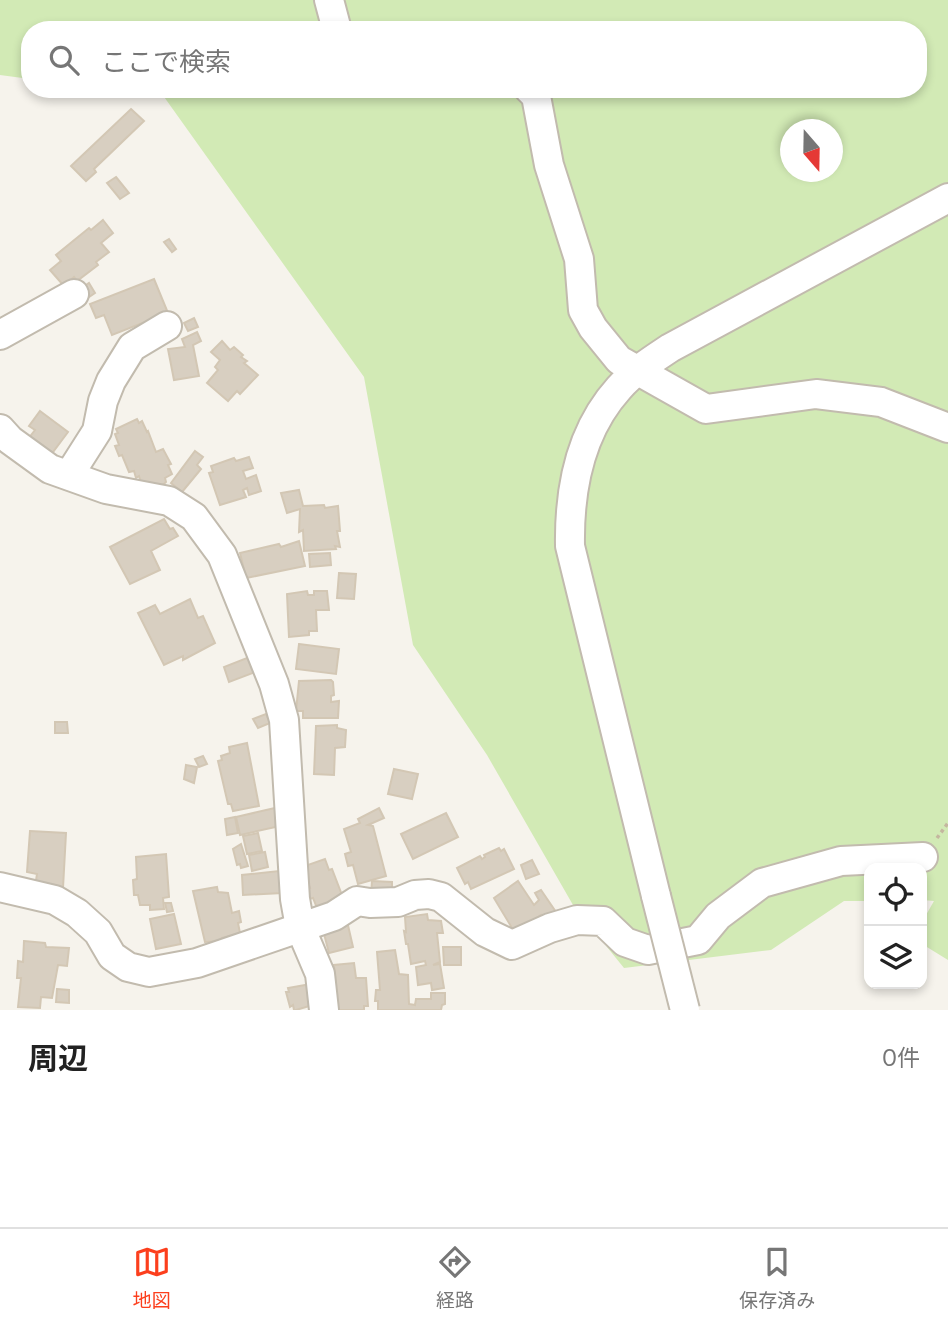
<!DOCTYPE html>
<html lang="ja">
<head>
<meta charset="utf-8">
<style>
	:root { --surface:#fff; --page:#f6f6f6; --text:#222; --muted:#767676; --line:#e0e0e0; --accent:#fc3f1d }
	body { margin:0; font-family:Commissioner,"Noto Sans JP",sans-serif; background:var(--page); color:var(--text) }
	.controls { position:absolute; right:21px; bottom:21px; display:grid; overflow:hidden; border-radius:14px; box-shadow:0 4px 10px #0003 }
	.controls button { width:63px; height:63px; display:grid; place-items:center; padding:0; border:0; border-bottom:2px solid var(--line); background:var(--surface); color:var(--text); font:35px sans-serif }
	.compass { position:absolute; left:780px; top:119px; width:63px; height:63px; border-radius:50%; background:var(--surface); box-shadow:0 4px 10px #0003; rotate:160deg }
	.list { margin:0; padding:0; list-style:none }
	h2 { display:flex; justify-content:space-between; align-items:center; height:91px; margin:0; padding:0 28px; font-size:30px }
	h2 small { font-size:23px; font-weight:400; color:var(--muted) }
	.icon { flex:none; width:38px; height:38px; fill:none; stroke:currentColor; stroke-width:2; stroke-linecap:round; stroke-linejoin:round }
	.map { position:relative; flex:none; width:948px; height:1010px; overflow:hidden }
	.search { position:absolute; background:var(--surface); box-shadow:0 4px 10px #0003; left:21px; right:21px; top:21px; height:77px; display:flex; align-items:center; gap:18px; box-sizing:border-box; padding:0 24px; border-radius:28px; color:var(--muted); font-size:26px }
	.sheet { height:217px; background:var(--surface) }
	nav { display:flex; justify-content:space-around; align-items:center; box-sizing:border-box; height:98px; border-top:2px solid var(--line); background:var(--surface); font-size:19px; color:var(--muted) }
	nav a { display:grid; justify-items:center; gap:4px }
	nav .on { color:var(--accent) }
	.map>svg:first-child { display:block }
</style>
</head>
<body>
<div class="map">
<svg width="948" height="1010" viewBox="0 0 948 1010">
	<rect width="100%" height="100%" fill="#f6f3ec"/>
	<path fill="#d2eab5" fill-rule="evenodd" d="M0 0H948V960L922 944V922L934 901 922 900V868H869V901H844L771 950 624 968 573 905 487 755 413 645 364 377 162 94 118 89H918V30H30V79L0 75ZM790 130H832V172H790Z"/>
	<g fill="#d8cfc1" stroke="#d3c7b4" stroke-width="2">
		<polygon points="131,109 144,121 94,169 96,172 86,181 71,166"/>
		<polygon points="116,177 129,193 120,199 107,183"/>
		<polygon points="103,220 113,233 101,243 109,252 96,262 98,265 77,281 74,277 64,286 50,270 61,261 56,255 89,228 91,230"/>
		<polygon points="169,239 176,249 172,252 164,242"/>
		<polygon points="154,279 168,313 112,335 104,315 96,318 90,304"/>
		<polygon points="89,283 95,293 86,299 80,289"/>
		<polygon points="194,318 198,327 188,331 184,323"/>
		<polygon points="197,332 201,341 193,345 199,376 174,380 168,349 185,347 182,339"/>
		<polygon points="222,341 230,350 234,347 243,355 241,357 247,361 244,363 258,375 240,394 237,391 228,401 207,383 218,370 215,367 220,360 211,352"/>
		<polygon points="40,411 68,432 50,456 28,439 35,430 29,426"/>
		<polygon points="137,419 139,423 142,421 147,432 148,431 156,452 163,449 171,464 168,465 172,474 165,478 166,482 164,484 154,488 142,486 139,476 136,478 134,471 129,472 122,455 119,456 115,446 119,445 115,434 118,433 116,429"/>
		<polygon points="195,451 203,457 197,465 201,469 182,492 171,483"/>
		<polygon points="249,457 253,468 243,471 246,479 256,475 261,491 249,495 247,488 243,490 246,497 220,505 209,473 213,472 211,466 234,458 236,461"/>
		<polygon points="299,490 303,506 324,505 325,508 338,506 340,531 337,531 340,547 335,546 336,549 304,551 303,530 299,532 300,509 287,513 281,493"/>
		<polygon points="164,519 170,529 173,528 178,536 151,551 160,570 130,584 110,547"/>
		<polygon points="299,541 305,566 246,578 240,553 279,544 281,547"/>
		<polygon points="330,553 331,565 310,567 309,554"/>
		<polygon points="339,573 356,574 354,599 337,598"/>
		<polygon points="307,591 308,595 314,595 314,591 327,591 329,610 316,610 317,631 309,631 309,635 289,637 287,594"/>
		<polygon points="190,599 198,618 203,616 215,643 183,660 183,656 164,665 138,613 155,605 160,614"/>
		<polygon points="299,644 339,649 336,674 296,669"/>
		<polygon points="252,656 258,671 229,682 224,667"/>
		<polygon points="331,680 333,682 334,695 331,696 331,702 339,701 338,718 303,718 303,711 296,711 299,681"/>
		<polygon points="266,714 270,723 258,728 253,719"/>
		<polygon points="55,722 67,722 68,733 55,733"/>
		<polygon points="337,725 337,728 346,730 345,747 335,748 334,775 314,774 316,726"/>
		<polygon points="247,743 259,806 233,811 231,804 228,804 218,761 222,760 221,756 230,753 229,747"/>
		<polygon points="203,756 207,764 199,767 195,759"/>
		<polygon points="186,765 197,767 194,783 184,779"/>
		<polygon points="394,769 418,774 412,799 388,794"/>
		<polygon points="275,808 280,826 240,835 236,817"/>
		<polygon points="379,808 384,818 368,825 373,826 386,876 358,884 353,865 348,866 345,854 351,852 344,829 360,823 358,819"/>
		<polygon points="446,813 458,837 413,859 401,834"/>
		<polygon points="235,817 238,833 227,835 225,819"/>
		<polygon points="30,831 66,833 63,888 35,887 37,874 27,872"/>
		<polygon points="258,833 262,851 247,854 243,836"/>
		<polygon points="241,844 248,866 241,868 240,864 237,865 233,849"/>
		<polygon points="499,848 501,851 504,849 514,869 471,889 468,882 465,884 457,868 480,856 482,859 485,857 484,855"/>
		<polygon points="265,852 268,867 252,871 249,855"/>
		<polygon points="166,854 169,897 163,898 164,909 150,910 150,905 140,905 138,895 134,895 133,880 137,879 136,857"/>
		<polygon points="325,859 329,870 332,869 345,903 319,913 313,898 309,899 305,890 310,888 302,867"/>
		<polygon points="532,860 539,874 526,879 521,865"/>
		<polygon points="279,871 282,893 243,895 242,875"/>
		<polygon points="372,881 392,882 392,897 371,895"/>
		<polygon points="518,881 534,905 539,900 535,893 541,890 556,912 544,920 541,915 515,933 494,898"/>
		<polygon points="217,887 218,892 228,893 232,913 239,911 241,922 238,923 240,933 222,938 223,941 205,942 193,891"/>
		<polygon points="165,903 171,903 173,911 167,912"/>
		<polygon points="174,914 181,944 156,949 150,919"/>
		<polygon points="427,914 428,920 441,921 443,933 437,933 440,962 433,965 440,964 444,988 432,990 431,983 418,985 416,967 426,965 425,961 411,964 408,944 406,944 404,931 406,932 405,917"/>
		<polygon points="347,921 353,947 329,953 322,926"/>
		<polygon points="24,941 45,943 46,947 69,948 67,966 58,965 52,998 41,997 40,1008 18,1007 21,978 17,978 18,961 23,962"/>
		<polygon points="443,947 461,947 461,965 444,965"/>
		<polygon points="395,950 399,974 408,975 409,1004 415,1005 416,999 431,999 431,993 445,993 445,1004 442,1005 441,1010 378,1010 378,1001 375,1001 376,990 380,990 377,952"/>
		<polygon points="354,963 356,978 366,978 368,1006 364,1006 364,1010 338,1010 334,965"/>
		<polygon points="311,984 316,1004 296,1010 294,1010 293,1005 290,1007 286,992 289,992 288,988"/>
		<polygon points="57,989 69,990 69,1003 56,1002"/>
	</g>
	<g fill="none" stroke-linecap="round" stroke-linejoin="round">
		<defs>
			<g id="minor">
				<polyline points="329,0 337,30"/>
				<polyline points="529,89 536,96 549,165 579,259 583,310 593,328 619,360 706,409 816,394 881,402 948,428"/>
				<polyline points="0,335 74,294"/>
				<polyline points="0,429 10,440 50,469 106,489 169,501 194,517 222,555 274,684 284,720 295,899 300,927 320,974 324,1010"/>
				<polyline points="69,475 97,431 103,401 111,381 132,347 167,326"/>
				<polyline points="0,887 55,900 77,913 98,932 112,956 128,967 149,972 197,963 334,916 357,901 370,903 398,902 415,895 429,894 441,897 485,932 512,945 550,928 577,920 603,921 625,942 648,950 698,940 718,916 762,883 841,861 923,857"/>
				<path d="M656 896 570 546C569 490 580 431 619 388 633 372 652 360 670 348L948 198"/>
			</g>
		</defs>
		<use href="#minor" stroke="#c2bbae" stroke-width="32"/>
		<polyline stroke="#c4b79f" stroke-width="3.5" stroke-dasharray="3.5 3.5" stroke-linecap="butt" points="937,838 948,823"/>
		<use href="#minor" stroke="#fff" stroke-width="28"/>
		<defs>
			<polyline id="minor-bridge" points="656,896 685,1010"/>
		</defs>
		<use href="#minor-bridge" stroke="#c2bbae" stroke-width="32" stroke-linecap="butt"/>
		<use href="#minor-bridge" stroke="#fff" stroke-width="28"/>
	</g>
</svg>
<div class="controls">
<button><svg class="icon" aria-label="locate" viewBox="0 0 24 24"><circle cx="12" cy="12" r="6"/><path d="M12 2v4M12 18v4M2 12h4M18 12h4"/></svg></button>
<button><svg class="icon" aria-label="layers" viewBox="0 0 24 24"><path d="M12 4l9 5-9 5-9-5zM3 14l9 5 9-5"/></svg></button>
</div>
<svg class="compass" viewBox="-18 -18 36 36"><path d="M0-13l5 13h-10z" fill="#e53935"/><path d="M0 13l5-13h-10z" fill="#767676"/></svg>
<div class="search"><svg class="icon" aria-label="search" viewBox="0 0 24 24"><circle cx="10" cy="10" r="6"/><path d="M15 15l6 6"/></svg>ここで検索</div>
</div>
<section class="sheet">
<h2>周辺<small>0件</small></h2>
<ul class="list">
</ul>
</section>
<nav>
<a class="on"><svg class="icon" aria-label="map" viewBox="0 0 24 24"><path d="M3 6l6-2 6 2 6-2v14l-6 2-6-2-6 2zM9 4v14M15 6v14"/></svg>地図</a>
<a><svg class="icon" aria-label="directions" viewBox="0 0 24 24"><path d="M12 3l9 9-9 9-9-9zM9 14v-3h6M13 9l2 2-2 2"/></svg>経路</a>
<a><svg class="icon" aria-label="saved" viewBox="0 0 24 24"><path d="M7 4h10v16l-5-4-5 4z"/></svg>保存済み</a>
</nav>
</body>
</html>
